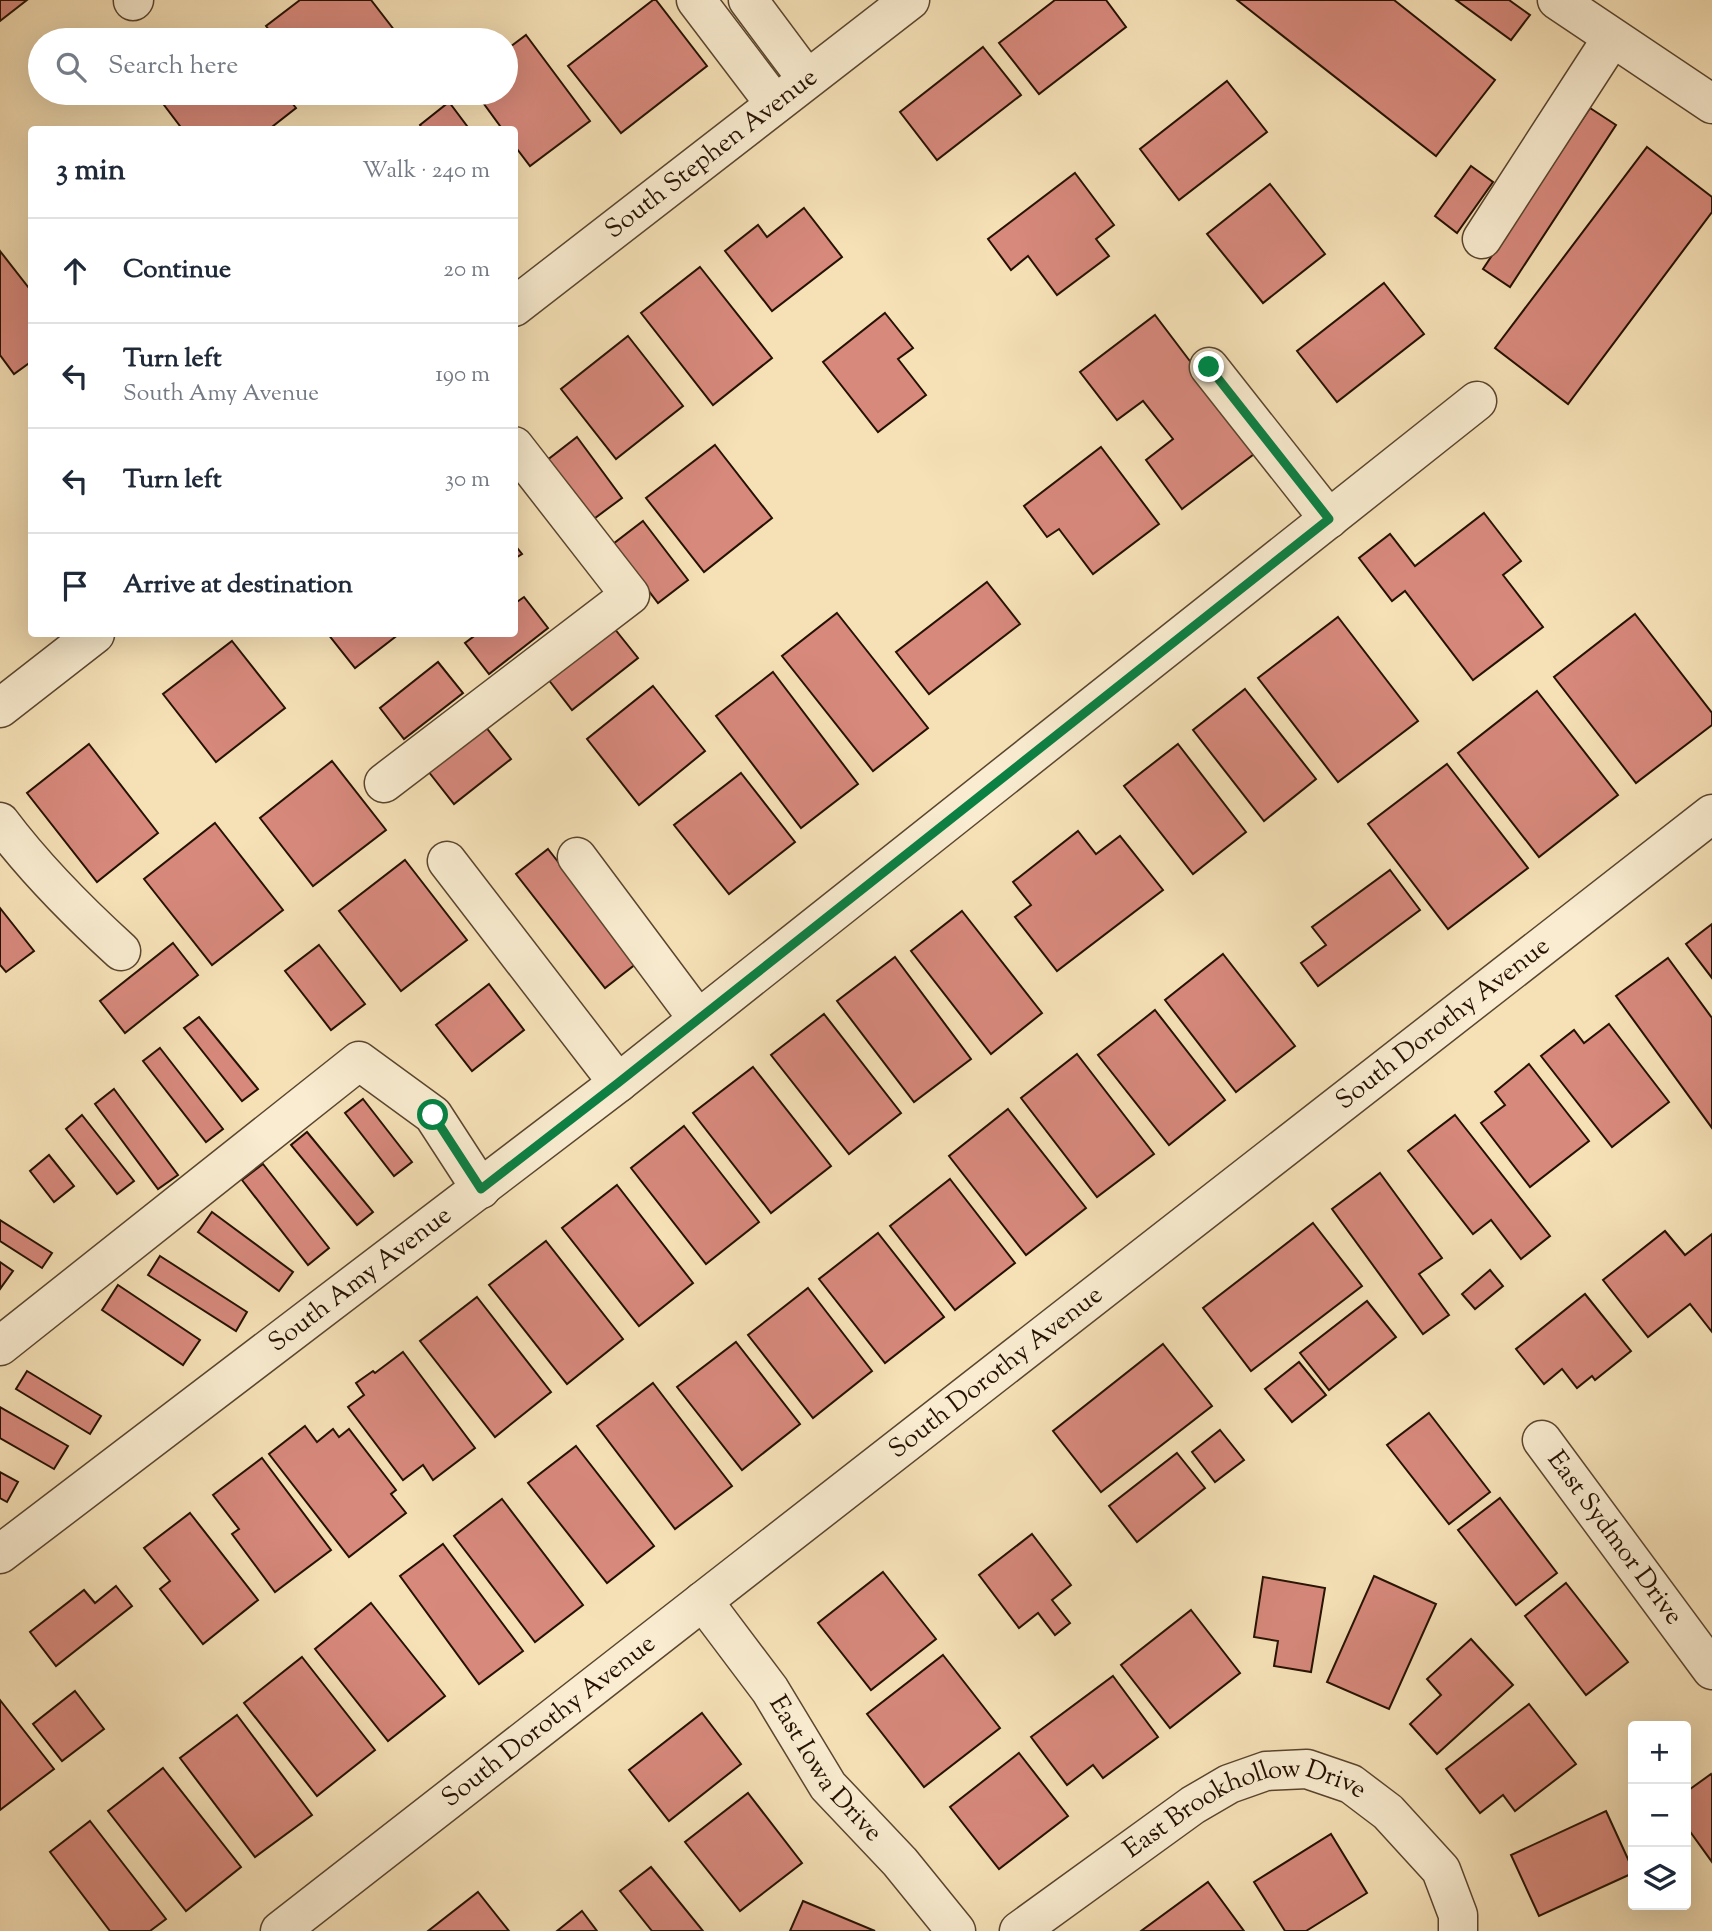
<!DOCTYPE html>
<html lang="en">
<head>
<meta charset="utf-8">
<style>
	:root { --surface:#fff; --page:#f6f6f7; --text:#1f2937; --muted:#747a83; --line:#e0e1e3 }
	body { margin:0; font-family:"Sorts Mill Goudy",serif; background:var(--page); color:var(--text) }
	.controls { position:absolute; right:21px; bottom:21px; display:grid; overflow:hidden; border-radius:7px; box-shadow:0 7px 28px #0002 }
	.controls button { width:63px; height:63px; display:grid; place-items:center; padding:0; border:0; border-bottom:2px solid var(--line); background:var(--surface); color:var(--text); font:35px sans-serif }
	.stop { position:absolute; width:21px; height:21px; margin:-16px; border:5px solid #0b8043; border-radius:50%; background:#fff }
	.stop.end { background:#0b8043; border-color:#fff; box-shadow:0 2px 7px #0008 }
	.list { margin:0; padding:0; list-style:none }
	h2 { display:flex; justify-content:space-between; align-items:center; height:91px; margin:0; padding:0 28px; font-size:30px }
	h2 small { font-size:23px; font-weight:400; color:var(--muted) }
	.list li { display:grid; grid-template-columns:46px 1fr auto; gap:21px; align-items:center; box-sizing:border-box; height:105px; padding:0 28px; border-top:2px solid var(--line) }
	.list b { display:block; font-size:26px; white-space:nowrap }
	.list p { margin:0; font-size:23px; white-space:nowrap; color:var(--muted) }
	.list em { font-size:23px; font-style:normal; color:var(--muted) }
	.icon { flex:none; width:38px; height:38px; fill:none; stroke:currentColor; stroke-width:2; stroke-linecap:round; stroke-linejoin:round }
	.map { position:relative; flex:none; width:1712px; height:1931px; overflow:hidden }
	.search { position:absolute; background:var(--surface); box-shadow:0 7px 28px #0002; left:28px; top:28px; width:490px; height:77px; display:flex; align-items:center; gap:18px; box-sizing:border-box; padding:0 24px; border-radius:38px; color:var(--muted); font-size:26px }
	.panel { position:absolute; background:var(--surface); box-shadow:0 7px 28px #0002; left:28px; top:126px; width:490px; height:511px; border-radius:7px }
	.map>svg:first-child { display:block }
</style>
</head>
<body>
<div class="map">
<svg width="1712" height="1931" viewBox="0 0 1712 1931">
	<rect width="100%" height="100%" fill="#f6e1b7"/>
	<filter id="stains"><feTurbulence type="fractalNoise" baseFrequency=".00286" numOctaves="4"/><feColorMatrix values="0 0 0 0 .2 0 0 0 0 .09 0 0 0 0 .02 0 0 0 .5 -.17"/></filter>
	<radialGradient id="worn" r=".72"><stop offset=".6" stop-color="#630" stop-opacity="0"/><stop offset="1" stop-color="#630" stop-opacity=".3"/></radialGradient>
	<g fill="#d7897c" stroke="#261102" stroke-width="2">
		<polygon points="0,0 27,0 0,21"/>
		<polygon points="300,0 371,0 395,31 384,40 277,40 266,26"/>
		<polygon points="653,0 656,0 707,66 621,133 568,66"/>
		<polygon points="1055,0 1106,0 1126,27 1039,94 999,43"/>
		<polygon points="1237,0 1394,0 1495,80 1436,156"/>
		<polygon points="1456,0 1509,0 1530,15 1511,40"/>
		<polygon points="526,35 590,121 530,166 514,145 514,130 503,130 476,93 506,93 506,50"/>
		<polygon points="983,47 1021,95 937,160 900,112"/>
		<polygon points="1227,81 1267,132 1179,200 1140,149"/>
		<polygon points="179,93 284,93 296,108 268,130 183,130 164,105"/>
		<polygon points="449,102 470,130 423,130 420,125"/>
		<polygon points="1590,108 1616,125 1510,287 1483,269"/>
		<polygon points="1647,147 1712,197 1712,212 1568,404 1495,348"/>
		<polygon points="1471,166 1493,182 1457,233 1435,216"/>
		<polygon points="1075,173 1114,225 1096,239 1109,256 1057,295 1028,256 1011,270 988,239"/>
		<polygon points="1270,184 1325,254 1263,303 1207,234"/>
		<polygon points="804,208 842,257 772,311 725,251 758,225 767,237"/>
		<polygon points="0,251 32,292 32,361 14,374 0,355"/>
		<polygon points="700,267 772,358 713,405 641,313"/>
		<polygon points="1384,283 1424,334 1337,402 1297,351"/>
		<polygon points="885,313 913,348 898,359 926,395 878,432 823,362"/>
		<polygon points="1155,315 1258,451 1182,509 1146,460 1173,439 1143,401 1117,420 1080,372"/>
		<polygon points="628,336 683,406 616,459 561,389"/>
		<polygon points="577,437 622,498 591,521 546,461"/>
		<polygon points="715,445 772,518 704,572 646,498"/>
		<polygon points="1101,447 1159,524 1093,574 1059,529 1047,537 1024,506"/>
		<polygon points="1484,513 1521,561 1503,575 1543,627 1473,680 1405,591 1392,601 1359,558 1390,534 1415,566"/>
		<polygon points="643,521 688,580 658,603 613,544"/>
		<polygon points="514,544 522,554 514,559"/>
		<polygon points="987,582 1020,624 929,694 896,652"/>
		<polygon points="524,597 548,628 489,674 465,643 477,634 514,634 514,604"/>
		<polygon points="837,613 928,728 873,771 782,656"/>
		<polygon points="1635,614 1712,713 1712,725 1636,783 1554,677"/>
		<polygon points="1338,617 1418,721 1338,782 1258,678"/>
		<polygon points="614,628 638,658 572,710 548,679"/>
		<polygon points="328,634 399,634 355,668"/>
		<polygon points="232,641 285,708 216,762 163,694"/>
		<polygon points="438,662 463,693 404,739 380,708"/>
		<polygon points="773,672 858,784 801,828 716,716"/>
		<polygon points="653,686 705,751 639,805 587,739"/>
		<polygon points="1245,689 1316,779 1264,821 1193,730"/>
		<polygon points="1537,691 1618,795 1539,857 1458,753"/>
		<polygon points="485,726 511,759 454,804 428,771"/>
		<polygon points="89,744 158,833 97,882 27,793"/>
		<polygon points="1178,744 1246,832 1193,874 1124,786"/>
		<polygon points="332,761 386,830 313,886 260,818"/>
		<polygon points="1447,764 1528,868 1448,929 1368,824"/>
		<polygon points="741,773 795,842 729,894 674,825"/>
		<polygon points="215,823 283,910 212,965 144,879"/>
		<polygon points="1078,831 1096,854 1120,836 1163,890 1057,971 1015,917 1031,905 1013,882"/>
		<polygon points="548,849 637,963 605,988 516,874"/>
		<polygon points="405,860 467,940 401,991 339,911"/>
		<polygon points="1390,870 1420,910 1318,986 1301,963 1326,945 1312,927"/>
		<polygon points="0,908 34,951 6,972 0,965"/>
		<polygon points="962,911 1042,1013 991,1054 911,951"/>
		<polygon points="1712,924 1712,978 1686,944"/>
		<polygon points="173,943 198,975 125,1033 100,1001"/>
		<polygon points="319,945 365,1004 331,1030 285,971"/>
		<polygon points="1223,954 1295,1046 1236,1092 1165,1000"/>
		<polygon points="895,957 971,1059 914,1102 837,1001"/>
		<polygon points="1668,958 1712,1018 1712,1128 1616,996"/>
		<polygon points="489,984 524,1030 472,1071 436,1025"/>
		<polygon points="1155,1010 1225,1100 1169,1145 1098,1055"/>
		<polygon points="824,1014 901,1113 849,1154 771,1055"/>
		<polygon points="199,1017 258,1089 242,1101 184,1028"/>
		<polygon points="1609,1024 1669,1102 1612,1147 1541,1056 1574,1030 1584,1043"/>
		<polygon points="160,1048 223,1129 206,1142 143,1061"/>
		<polygon points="1077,1054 1154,1154 1097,1197 1021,1098"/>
		<polygon points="1529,1064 1589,1141 1530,1187 1481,1123 1505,1105 1495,1092"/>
		<polygon points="753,1067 831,1166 771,1213 693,1113"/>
		<polygon points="114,1089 178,1175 158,1189 95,1104"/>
		<polygon points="363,1099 412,1162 394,1176 345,1113"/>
		<polygon points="1008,1109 1086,1208 1026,1255 949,1156"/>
		<polygon points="82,1115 134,1181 117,1194 66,1129"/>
		<polygon points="1455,1115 1550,1236 1521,1259 1491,1220 1473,1234 1408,1151"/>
		<polygon points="684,1126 759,1222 706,1264 631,1168"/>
		<polygon points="307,1132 373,1212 357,1225 291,1145"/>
		<polygon points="49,1155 74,1186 54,1202 30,1171"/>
		<polygon points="263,1164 329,1248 308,1265 242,1180"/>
		<polygon points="1380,1173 1442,1258 1419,1274 1449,1315 1423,1334 1332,1209"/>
		<polygon points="950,1179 1015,1263 955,1310 890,1226"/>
		<polygon points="617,1185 693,1283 639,1326 562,1228"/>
		<polygon points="212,1212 293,1272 279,1291 198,1232"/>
		<polygon points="0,1220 52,1253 42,1268 0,1241"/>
		<polygon points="1313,1223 1362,1286 1251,1371 1203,1308"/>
		<polygon points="1665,1231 1685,1255 1712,1234 1712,1332 1690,1304 1648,1337 1603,1280"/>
		<polygon points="878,1233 944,1317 885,1363 819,1279"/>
		<polygon points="546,1241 623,1339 567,1384 489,1285"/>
		<polygon points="160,1256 247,1312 236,1331 148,1275"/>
		<polygon points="0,1262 13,1271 0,1289"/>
		<polygon points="1490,1270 1503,1286 1475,1309 1462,1294"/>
		<polygon points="118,1285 200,1340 183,1365 102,1310"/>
		<polygon points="808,1288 872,1371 813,1418 748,1335"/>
		<polygon points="1585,1294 1631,1351 1595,1380 1592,1376 1577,1388 1562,1369 1544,1384 1516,1349"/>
		<polygon points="477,1297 551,1392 495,1437 420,1341"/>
		<polygon points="1367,1301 1396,1337 1329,1390 1300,1353"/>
		<polygon points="736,1342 800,1424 742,1470 677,1387"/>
		<polygon points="1163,1344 1212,1406 1101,1492 1053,1431"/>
		<polygon points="403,1352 475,1448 433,1480 423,1465 403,1480 348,1407 364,1395 356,1383 373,1371 375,1373"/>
		<polygon points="1299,1362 1326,1395 1292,1422 1265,1389"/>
		<polygon points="27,1371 101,1416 90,1434 16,1389"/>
		<polygon points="653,1383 732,1486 675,1529 597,1426"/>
		<polygon points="0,1407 68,1446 54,1469 0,1438"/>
		<polygon points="1429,1413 1490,1492 1449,1524 1387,1445"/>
		<polygon points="305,1426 317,1442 333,1429 339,1437 349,1429 396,1490 391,1494 406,1513 349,1557 269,1454"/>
		<polygon points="1220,1430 1244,1460 1215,1482 1192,1452"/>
		<polygon points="576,1446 654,1546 607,1583 528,1483"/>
		<polygon points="1177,1453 1205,1488 1137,1542 1109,1506"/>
		<polygon points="262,1458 331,1550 275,1592 232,1534 239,1529 213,1495"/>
		<polygon points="0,1472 18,1482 7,1502 0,1498"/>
		<polygon points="1500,1498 1557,1573 1516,1605 1458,1530"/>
		<polygon points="502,1499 583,1605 535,1642 454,1536"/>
		<polygon points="190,1513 258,1600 203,1644 160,1589 170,1581 144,1548"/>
		<polygon points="1032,1534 1071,1585 1052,1600 1070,1623 1055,1635 1038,1613 1019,1628 979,1575"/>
		<polygon points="443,1544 523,1651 479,1684 400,1576"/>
		<polygon points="883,1572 936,1639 871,1690 818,1623"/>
		<polygon points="1374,1576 1436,1604 1389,1709 1327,1682"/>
		<polygon points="1263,1577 1325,1588 1311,1672 1274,1666 1278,1641 1254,1637"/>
		<polygon points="1566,1583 1628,1662 1586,1695 1525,1616"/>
		<polygon points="116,1586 132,1606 56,1666 30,1632 84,1590 95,1603"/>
		<polygon points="371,1603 445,1696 388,1741 315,1649"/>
		<polygon points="1191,1610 1240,1673 1170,1728 1121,1665"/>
		<polygon points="1471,1639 1513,1685 1437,1754 1410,1724 1441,1695 1427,1679"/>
		<polygon points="943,1655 1000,1728 924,1787 867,1714"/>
		<polygon points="302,1657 375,1750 317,1796 244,1703"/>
		<polygon points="1113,1676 1158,1737 1103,1778 1093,1765 1067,1785 1031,1737"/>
		<polygon points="75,1691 104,1729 62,1761 33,1724"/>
		<polygon points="0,1700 54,1769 0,1810"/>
		<polygon points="1529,1704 1576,1764 1515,1811 1503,1795 1480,1813 1446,1769"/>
		<polygon points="702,1713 741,1764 669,1821 629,1770"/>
		<polygon points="237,1715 312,1815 255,1857 180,1758"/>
		<polygon points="1019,1753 1068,1816 999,1869 950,1807"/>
		<polygon points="163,1768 241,1867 186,1911 108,1811"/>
		<polygon points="1711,1774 1712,1776 1712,1862 1686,1826 1686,1792"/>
		<polygon points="748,1793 802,1863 740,1911 685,1842"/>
		<polygon points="1606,1811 1633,1870 1633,1873 1539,1916 1511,1855"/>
		<polygon points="90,1821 166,1919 150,1931 110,1931 50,1852"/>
		<polygon points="1331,1834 1367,1893 1306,1931 1285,1931 1254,1882"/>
		<polygon points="651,1867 703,1931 652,1931 620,1891"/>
		<polygon points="1208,1882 1244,1931 1141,1931"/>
		<polygon points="478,1892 509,1931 428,1931"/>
		<polygon points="803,1901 875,1931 790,1931"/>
		<polygon points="582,1911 597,1931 557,1931"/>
	</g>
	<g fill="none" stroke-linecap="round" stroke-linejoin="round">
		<defs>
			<g id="minor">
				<polyline points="696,0 775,104"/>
				<polyline points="748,0 807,79"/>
				<polyline points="1557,0 1712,104"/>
				<polyline points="133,1 134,0"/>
				<polyline points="1482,239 1612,38"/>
				<path id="s1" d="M514 307 910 0"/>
				<polyline points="1209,367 1329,519"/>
				<polyline points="0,708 95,634"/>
				<polyline points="384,783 630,595 514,446"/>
				<path d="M0 822C36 870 77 911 121 951"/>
				<polyline points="577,857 698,1019"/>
				<polyline points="447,861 618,1083"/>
				<polyline points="0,1346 359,1061 433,1115 481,1189"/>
				<path id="s2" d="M1542 1440 1712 1670"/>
				<path id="s3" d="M0 1554 618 1083 1477 401"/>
				<path id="s4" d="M703 1601 770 1690 828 1786 900 1862 956 1931"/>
				<path id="s5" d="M280 1931 1712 814"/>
				<path id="s6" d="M1019 1931 1193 1805 1229 1784 1266 1771 1307 1769 1351 1784 1388 1812 1441 1870 1458 1915V1931"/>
			</g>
		</defs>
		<use href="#minor" stroke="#5a452f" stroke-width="41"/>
		<use href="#minor" stroke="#f9ecd0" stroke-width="38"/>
	</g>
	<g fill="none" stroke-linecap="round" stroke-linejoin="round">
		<polyline stroke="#0b8043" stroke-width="9" points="433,1115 481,1189 618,1083 1329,519 1209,367"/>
	</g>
	<g text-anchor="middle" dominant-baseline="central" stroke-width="5" stroke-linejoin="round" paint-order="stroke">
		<g font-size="26" fill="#261102" stroke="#f9ecd0">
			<text stroke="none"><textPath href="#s1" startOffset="250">South Stephen Avenue</textPath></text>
			<text stroke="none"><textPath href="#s5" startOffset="1475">South Dorothy Avenue</textPath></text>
			<text stroke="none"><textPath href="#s3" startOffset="453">South Amy Avenue</textPath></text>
			<text stroke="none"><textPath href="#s5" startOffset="908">South Dorothy Avenue</textPath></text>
			<text stroke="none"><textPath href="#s2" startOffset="122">East Sydmor Drive</textPath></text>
			<text stroke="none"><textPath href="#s5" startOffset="341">South Dorothy Avenue</textPath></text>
			<text stroke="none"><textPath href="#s4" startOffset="208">East Iowa Drive</textPath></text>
			<text stroke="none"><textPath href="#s6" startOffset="266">East Brookhollow Drive</textPath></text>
		</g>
	</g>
	<rect width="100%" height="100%" filter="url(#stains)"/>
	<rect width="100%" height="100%" fill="url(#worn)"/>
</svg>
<div class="controls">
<button>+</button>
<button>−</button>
<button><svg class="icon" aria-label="layers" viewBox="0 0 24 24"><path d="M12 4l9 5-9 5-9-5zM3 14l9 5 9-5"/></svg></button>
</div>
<div class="stop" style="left:433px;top:1115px"></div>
<div class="stop end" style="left:1209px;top:367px"></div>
<div class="search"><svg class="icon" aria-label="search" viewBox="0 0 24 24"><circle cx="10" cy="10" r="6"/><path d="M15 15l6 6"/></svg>Search here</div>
<section class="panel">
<h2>3 min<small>Walk · 240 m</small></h2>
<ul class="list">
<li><svg class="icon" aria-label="ahead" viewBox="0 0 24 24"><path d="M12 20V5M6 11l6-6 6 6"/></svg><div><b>Continue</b></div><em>20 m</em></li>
<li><svg class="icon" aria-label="left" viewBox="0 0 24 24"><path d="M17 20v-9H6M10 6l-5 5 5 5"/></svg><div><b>Turn left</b><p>South Amy Avenue</p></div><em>190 m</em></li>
<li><svg class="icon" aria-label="left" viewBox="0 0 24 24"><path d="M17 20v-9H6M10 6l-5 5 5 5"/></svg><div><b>Turn left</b></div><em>30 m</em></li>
<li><svg class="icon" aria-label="arrive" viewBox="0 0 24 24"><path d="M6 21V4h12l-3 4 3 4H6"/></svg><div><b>Arrive at destination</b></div></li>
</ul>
</section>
</div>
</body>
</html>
